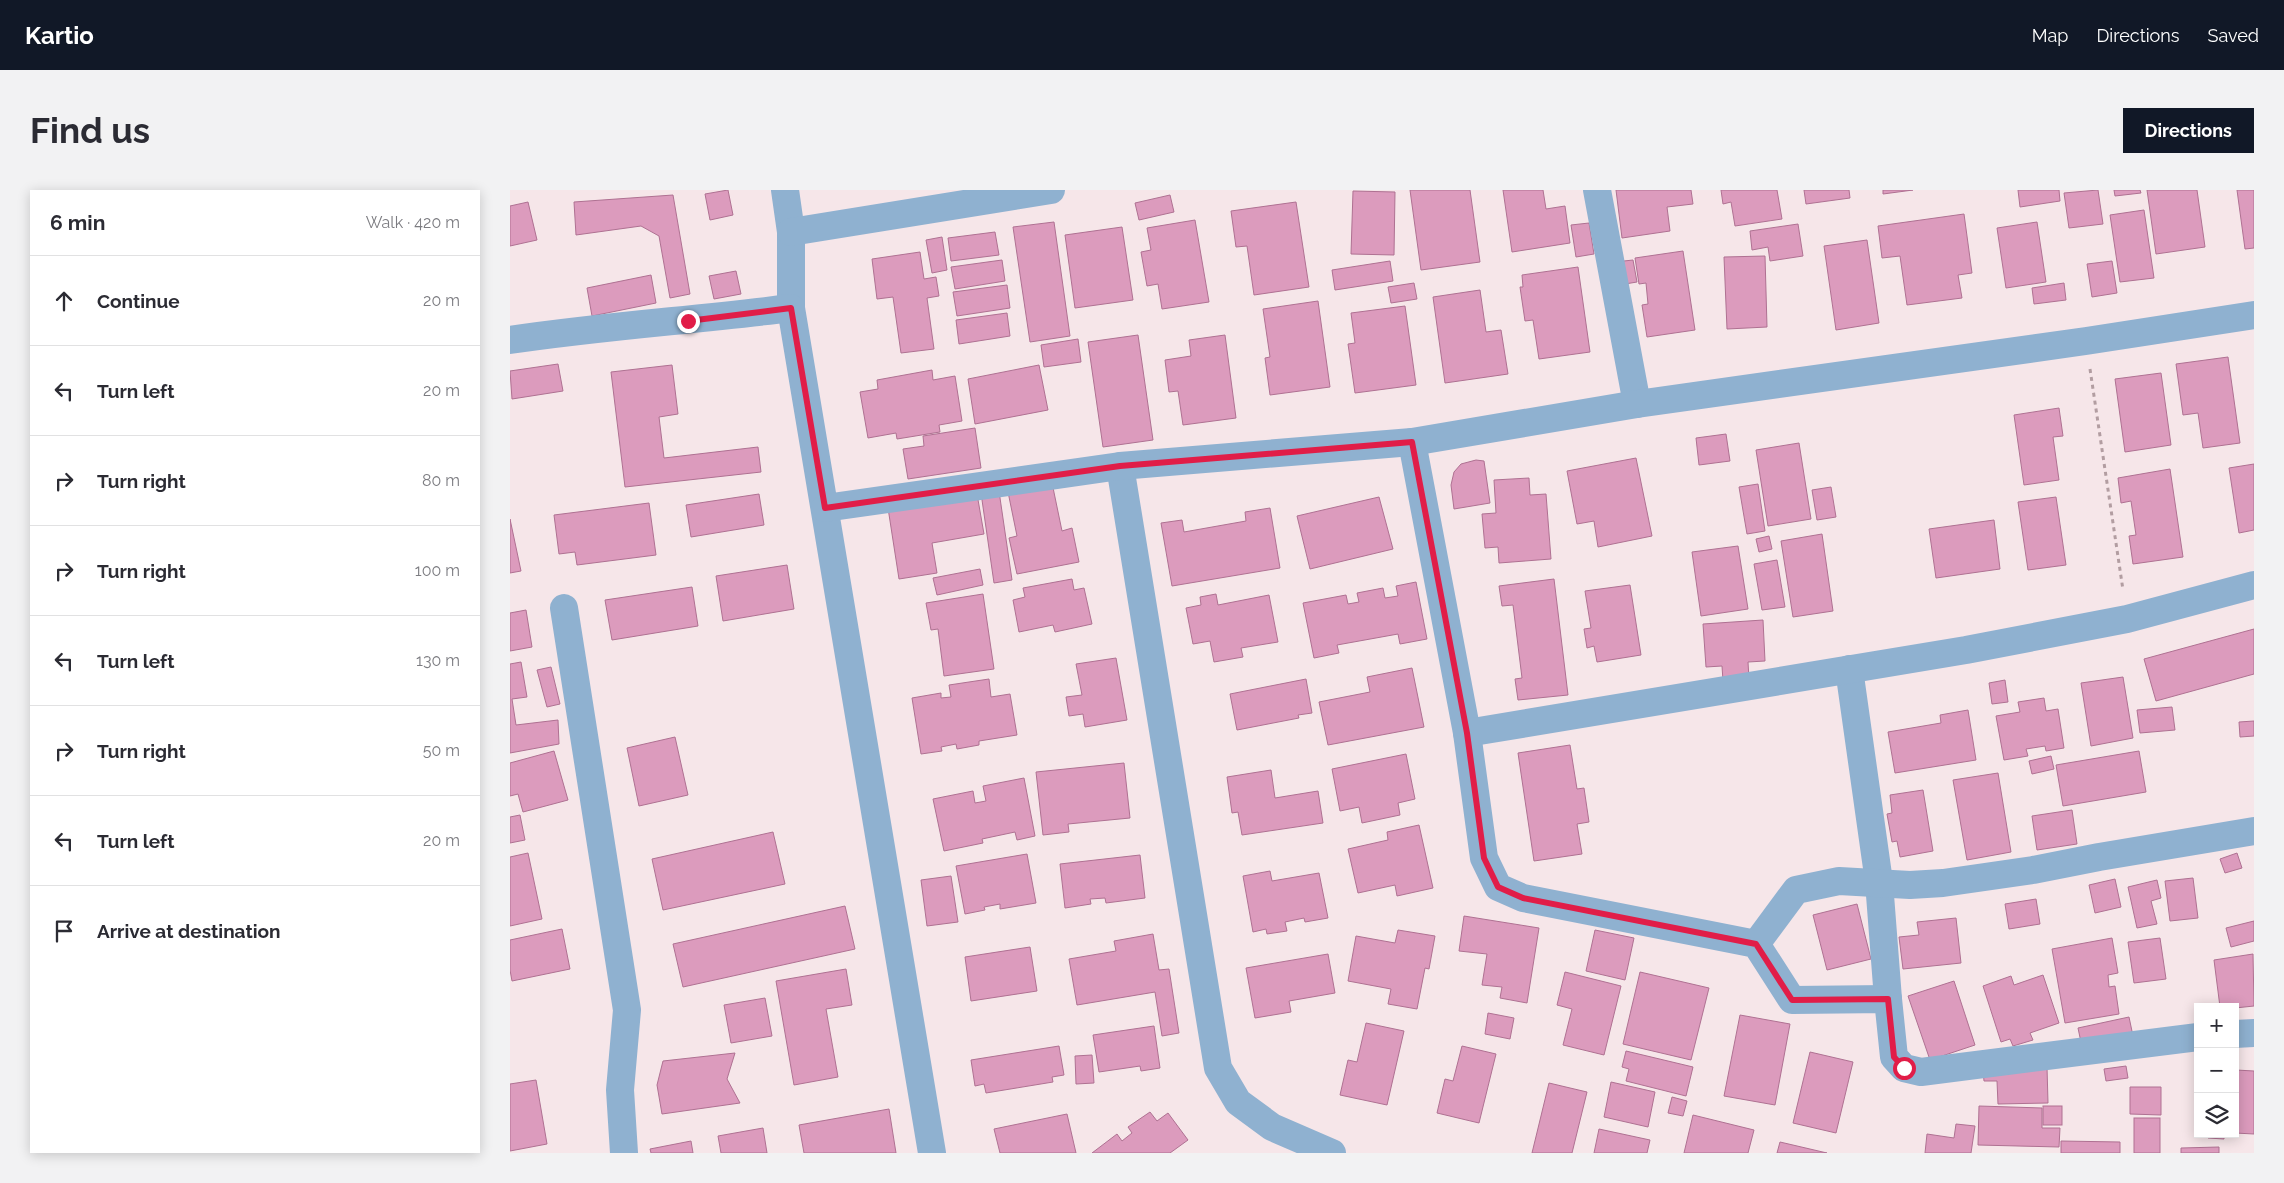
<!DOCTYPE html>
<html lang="en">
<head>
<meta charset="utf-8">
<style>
	:root { --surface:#fff; --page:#f2f2f3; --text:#2b2b33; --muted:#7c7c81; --line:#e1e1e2; --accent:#111827 }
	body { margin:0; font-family:Raleway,sans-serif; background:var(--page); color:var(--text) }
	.controls { position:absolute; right:15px; bottom:15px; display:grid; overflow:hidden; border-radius:0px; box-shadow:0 2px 12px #0003 }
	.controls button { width:45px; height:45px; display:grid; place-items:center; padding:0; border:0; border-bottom:1px solid var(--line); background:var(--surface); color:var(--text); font:25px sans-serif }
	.stop { position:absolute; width:15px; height:15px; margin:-11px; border:4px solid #e11d48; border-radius:50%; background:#fff }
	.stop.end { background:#e11d48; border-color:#fff; box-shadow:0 1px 5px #0008 }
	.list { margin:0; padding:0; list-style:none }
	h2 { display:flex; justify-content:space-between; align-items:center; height:65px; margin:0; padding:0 20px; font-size:21px }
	h2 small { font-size:16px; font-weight:400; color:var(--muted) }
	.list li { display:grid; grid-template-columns:32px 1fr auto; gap:15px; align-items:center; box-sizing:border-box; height:90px; padding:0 20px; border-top:1px solid var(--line) }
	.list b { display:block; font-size:19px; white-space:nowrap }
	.list em { font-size:16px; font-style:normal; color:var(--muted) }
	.icon { flex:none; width:28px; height:28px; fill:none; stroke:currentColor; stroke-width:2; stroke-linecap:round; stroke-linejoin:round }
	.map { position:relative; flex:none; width:1744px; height:963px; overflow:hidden; border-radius:0px }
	header { display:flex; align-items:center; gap:30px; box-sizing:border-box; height:70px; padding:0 25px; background:var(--accent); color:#fff }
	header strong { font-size:24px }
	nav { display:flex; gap:28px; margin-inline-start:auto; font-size:18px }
	.intro { display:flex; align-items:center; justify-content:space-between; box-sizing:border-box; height:120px; padding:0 30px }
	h1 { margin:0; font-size:35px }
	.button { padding:12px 22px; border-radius:0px; background:var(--accent); color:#fff; font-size:18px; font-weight:700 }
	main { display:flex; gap:30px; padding:0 30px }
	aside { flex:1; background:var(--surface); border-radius:0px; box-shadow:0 2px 12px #0003 }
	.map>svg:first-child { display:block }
</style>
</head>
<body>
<header>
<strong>Kartio</strong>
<nav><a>Map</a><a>Directions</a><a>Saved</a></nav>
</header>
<div class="intro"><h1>Find us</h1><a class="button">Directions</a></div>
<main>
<aside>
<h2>6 min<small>Walk · 420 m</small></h2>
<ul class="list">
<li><svg class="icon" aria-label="ahead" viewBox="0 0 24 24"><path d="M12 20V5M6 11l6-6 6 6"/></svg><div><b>Continue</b></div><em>20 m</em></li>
<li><svg class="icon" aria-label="left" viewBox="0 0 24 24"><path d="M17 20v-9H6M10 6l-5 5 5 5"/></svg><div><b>Turn left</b></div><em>20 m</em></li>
<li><svg class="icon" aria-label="right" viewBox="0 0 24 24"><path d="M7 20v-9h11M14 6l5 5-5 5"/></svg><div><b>Turn right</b></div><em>80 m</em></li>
<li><svg class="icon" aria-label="right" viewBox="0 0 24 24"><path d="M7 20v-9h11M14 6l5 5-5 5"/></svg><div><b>Turn right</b></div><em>100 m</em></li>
<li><svg class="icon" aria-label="left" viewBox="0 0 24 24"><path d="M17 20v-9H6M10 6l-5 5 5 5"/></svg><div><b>Turn left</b></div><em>130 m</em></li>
<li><svg class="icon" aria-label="right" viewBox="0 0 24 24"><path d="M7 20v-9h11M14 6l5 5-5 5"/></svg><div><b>Turn right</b></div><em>50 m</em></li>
<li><svg class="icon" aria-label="left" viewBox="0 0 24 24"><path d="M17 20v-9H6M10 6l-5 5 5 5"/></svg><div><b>Turn left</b></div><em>20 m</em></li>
<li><svg class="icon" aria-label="arrive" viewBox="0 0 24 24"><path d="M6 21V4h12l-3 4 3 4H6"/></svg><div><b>Arrive at destination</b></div></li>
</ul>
</aside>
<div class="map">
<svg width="1744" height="963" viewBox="0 0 1744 963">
	<rect width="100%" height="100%" fill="#f6e6e9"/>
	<g fill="#dc9bbd" stroke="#af7192">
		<polygon points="218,0 223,25 200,30 195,4"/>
		<polygon points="900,0 960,0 970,72 911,80"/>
		<polygon points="993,0 1033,0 1036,19 1055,16 1060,53 1002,62"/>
		<polygon points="1106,0 1181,0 1183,14 1157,17 1160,41 1112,48"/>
		<polygon points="1211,0 1267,0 1272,29 1225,36 1221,12 1213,14"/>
		<polygon points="1294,0 1339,0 1340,8 1296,14"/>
		<polygon points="1373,0 1403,0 1373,4"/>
		<polygon points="1508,0 1549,0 1550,11 1510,17"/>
		<polygon points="1588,0 1593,34 1559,38 1554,3"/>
		<polygon points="1604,0 1630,0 1631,3 1605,6"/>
		<polygon points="1637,0 1687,0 1695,57 1646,64"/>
		<polygon points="1727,0 1744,0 1744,58 1735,59"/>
		<polygon points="843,1 885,2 884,65 841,64"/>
		<polygon points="163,5 180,104 160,108 149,46 131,36 66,45 64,12"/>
		<polygon points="660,5 664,22 629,30 625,13"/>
		<polygon points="18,12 27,50 0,56 0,16"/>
		<polygon points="786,12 799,97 744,105 737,56 726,57 721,21"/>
		<polygon points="1634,20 1644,88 1610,92 1600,25"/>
		<polygon points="1454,24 1462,83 1448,85 1452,108 1397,115 1390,66 1372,68 1368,36"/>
		<polygon points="685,30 699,112 652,119 648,94 637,96 631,62 641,60 637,38"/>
		<polygon points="544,32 560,146 520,152 503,37"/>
		<polygon points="1527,32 1536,92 1496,98 1487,38"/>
		<polygon points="1079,33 1084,64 1066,67 1061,35"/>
		<polygon points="1288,34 1293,66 1260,71 1258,57 1242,60 1240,41"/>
		<polygon points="612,37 623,110 565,118 555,45"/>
		<polygon points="485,42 489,65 441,71 438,48"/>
		<polygon points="432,47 437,80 422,83 416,50"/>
		<polygon points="1357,50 1369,133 1326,140 1314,56"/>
		<polygon points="1173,61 1185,140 1137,147 1132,115 1138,114 1136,93 1129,94 1125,68"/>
		<polygon points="410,62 414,89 426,87 429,106 417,108 424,159 391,163 383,107 367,109 362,69"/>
		<polygon points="1255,66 1257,137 1217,139 1214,67"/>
		<polygon points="492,70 495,91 445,99 441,77"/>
		<polygon points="1123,70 1127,92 1109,95 1105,72"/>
		<polygon points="880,71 883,91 825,100 822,80"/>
		<polygon points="1602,71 1607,103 1582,107 1577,74"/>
		<polygon points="1068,77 1080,162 1029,169 1023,130 1015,131 1010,97 1013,97 1012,85"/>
		<polygon points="226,81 231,104 204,109 199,86"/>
		<polygon points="141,85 146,113 82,126 77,98"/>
		<polygon points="904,93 907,109 881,113 878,97"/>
		<polygon points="1554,93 1556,110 1524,114 1522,98"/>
		<polygon points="497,95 500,118 447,126 443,102"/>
		<polygon points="970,100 976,142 991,140 998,184 935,193 923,107"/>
		<polygon points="808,111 820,197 760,205 755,168 760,167 753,119"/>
		<polygon points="895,116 906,195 845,203 838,154 845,153 841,123"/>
		<polygon points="497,123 500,146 449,154 446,130"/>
		<polygon points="628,145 643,250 593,257 578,152"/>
		<polygon points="715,145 726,228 673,235 668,201 659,202 655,170 681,166 679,150"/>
		<polygon points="568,149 571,172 534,177 531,155"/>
		<polygon points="1718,167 1730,253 1693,258 1688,223 1673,225 1666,174"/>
		<polygon points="48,174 53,201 2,209 0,181"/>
		<polygon points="162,175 168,224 149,227 154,268 248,257 251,282 115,297 101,182"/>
		<polygon points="529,175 538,220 465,234 458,189"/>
		<polygon points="422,180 423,190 445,186 452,231 429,235 430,242 387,249 386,243 358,248 350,202 368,199 367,190"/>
		<polygon points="1651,183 1661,255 1615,262 1605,189"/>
		<polygon points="1549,218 1553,246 1543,247 1549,290 1514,295 1504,225"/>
		<polygon points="465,238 471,278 398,289 393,259 414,256 413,246"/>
		<polygon points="1216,244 1220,271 1189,275 1186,248"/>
		<polygon points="1289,253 1301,329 1258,336 1246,260"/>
		<polygon points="1126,268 1142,346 1088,357 1084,331 1067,334 1057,281"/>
		<polygon points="966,270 974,271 980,313 944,319 941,295 944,282 951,274"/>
		<polygon points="1744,274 1744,340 1729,343 1719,278"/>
		<polygon points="1660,279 1673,367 1623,374 1619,346 1626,345 1621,311 1611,313 1608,288"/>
		<polygon points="541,288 552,341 562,338 569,372 507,384 499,348 507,346 497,297"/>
		<polygon points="1019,288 1020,305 1036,304 1041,369 989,373 988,357 975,358 972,324 986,323 984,290"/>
		<polygon points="1248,294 1255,341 1237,344 1229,297"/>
		<polygon points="1321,297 1326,327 1307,330 1302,300"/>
		<polygon points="489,301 502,390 484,393 471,303"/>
		<polygon points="249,304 254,335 181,347 176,315"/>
		<polygon points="467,304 474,344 422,353 427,383 389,389 378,318"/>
		<polygon points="869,307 883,359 800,379 787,326"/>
		<polygon points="1546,307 1556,375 1518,380 1508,312"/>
		<polygon points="139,313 146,365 67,375 65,362 49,364 44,325"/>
		<polygon points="760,318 770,378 662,396 651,333 672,330 674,342 736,331 735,322"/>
		<polygon points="0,329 11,381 0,383"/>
		<polygon points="1484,330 1490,379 1426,388 1419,339"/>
		<polygon points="1312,344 1323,421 1283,427 1271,351"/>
		<polygon points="1259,346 1262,359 1249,362 1246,349"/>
		<polygon points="1228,356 1238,419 1191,426 1182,362"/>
		<polygon points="1267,370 1275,417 1252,420 1244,374"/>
		<polygon points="277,375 284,419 213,431 206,386"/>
		<polygon points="470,379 473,395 427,405 423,388"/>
		<polygon points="562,389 564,400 574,398 582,434 545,442 543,435 509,442 503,410 515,407 513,398"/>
		<polygon points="1044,389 1058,505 1008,510 1005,489 1012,488 1003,415 992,416 989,396"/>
		<polygon points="906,392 917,449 890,454 888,444 827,455 829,463 804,468 793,413 836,405 838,414 849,412 847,403 873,398 875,408 888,406 886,396"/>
		<polygon points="1120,395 1131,465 1087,472 1084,456 1077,458 1074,439 1081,438 1075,401"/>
		<polygon points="182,397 188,436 102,450 95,410"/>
		<polygon points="473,404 484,479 434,486 428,439 421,440 416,413"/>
		<polygon points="706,404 708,415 759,405 768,452 731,458 733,467 704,472 700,451 683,454 676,418 691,415 690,407"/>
		<polygon points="16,420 22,457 0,461 0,423"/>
		<polygon points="1253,430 1255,471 1238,472 1239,489 1213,491 1212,476 1196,477 1193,434"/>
		<polygon points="1744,439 1744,484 1646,511 1634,469"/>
		<polygon points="606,468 617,530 575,537 573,524 559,526 556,507 572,505 566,474"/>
		<polygon points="11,472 17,507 2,509 6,535 48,530 49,554 0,563 0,474"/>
		<polygon points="41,477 50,514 37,517 27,480"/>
		<polygon points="902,478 914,537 818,555 809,512 860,502 857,487"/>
		<polygon points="1613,487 1623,548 1581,556 1571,493"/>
		<polygon points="479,489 481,507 500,504 507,545 469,551 469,555 447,559 446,554 431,557 432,561 411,564 402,508 431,503 431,508 441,507 439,495"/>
		<polygon points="796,489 802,523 788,525 789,528 727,540 720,504"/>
		<polygon points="1495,490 1498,512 1482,514 1479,493"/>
		<polygon points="1534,508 1536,521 1548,519 1554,558 1536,561 1535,556 1516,559 1518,566 1494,570 1486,526 1510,522 1508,512"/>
		<polygon points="1662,517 1665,540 1630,543 1627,520"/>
		<polygon points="1458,520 1466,570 1385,583 1378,542 1431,533 1430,525"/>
		<polygon points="1744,531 1744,546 1730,547 1729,532"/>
		<polygon points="165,547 178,605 129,616 117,558"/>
		<polygon points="1060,555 1067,599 1074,598 1079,632 1067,634 1072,664 1024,671 1008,563"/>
		<polygon points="44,561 58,610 13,622 8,604 0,606 0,573"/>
		<polygon points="1629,561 1636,602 1553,616 1546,575"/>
		<polygon points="896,564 905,609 888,613 890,625 852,633 849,617 830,621 822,579"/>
		<polygon points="1541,566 1544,579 1522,584 1519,571"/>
		<polygon points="614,573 620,628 558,634 559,642 533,645 526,582"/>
		<polygon points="761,580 765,608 808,601 813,633 732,645 728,622 722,623 717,587"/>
		<polygon points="1488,583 1501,662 1457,670 1443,590"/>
		<polygon points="514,588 525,646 507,650 505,642 472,649 473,653 434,661 423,609 463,601 465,613 476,611 473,596"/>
		<polygon points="1413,600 1423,661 1390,667 1387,651 1382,652 1377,624 1382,623 1380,605"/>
		<polygon points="1562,620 1567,654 1527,660 1522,626"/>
		<polygon points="10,625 15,650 0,653 0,627"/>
		<polygon points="909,635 923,698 887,706 885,695 848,703 838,659 878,650 877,642"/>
		<polygon points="263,642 275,694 153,720 142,669"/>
		<polygon points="18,663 32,729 0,736 0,667"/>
		<polygon points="1727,663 1732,678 1715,683 1710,669"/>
		<polygon points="517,664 526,713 490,719 490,714 474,717 475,720 455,724 446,676"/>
		<polygon points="630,665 635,708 596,713 595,708 580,709 581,714 555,718 550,674"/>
		<polygon points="760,681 762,691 809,683 818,728 795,732 794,728 775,732 777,741 757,744 756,739 743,742 733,686"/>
		<polygon points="441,686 448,732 417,736 411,690"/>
		<polygon points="1683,688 1688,728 1660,731 1655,691"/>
		<polygon points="1605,689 1611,717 1585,723 1579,695"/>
		<polygon points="1647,690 1651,708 1641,711 1647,734 1627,738 1618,697"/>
		<polygon points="1526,709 1530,734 1499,739 1495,714"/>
		<polygon points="1347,714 1361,769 1317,780 1303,725"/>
		<polygon points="335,716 345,759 173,797 163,754"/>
		<polygon points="954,726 1029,738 1017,813 990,808 992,797 972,795 977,764 949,761"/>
		<polygon points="1446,728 1451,773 1393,779 1389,747 1409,745 1407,732"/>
		<polygon points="1744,731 1744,751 1721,757 1716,738"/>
		<polygon points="52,739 60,779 2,791 0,780 0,750"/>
		<polygon points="888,740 925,746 919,779 915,778 907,819 878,814 881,799 838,791 846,746 885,753"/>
		<polygon points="1085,740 1124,748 1115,790 1076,781"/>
		<polygon points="643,744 649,780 659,779 669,843 652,846 645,802 567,815 559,769 606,761 604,751"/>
		<polygon points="1602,748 1608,783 1598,785 1599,797 1605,796 1609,824 1555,833 1542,759"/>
		<polygon points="1650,748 1656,789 1624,793 1618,752"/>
		<polygon points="520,757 527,801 461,811 455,767"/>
		<polygon points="818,764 825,803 779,811 781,822 745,828 736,778"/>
		<polygon points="1743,764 1744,816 1725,818 1725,817 1710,817 1704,770"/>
		<polygon points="336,779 342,815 316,819 328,887 284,895 266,791"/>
		<polygon points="1055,782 1111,796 1094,865 1053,855 1062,819 1047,815"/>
		<polygon points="1130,782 1199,798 1181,870 1113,854"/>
		<polygon points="1533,785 1549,833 1520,843 1523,850 1503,856 1500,849 1491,852 1473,796 1501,786 1504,795"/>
		<polygon points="1444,791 1465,855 1420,870 1398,806"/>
		<polygon points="255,808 262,846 221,853 214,815"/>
		<polygon points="978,823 1004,828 1000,849 975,844"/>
		<polygon points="1230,825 1280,834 1265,915 1214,906"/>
		<polygon points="1619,827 1623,846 1572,857 1568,838"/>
		<polygon points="856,833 894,841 877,915 830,905 838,870 847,872"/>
		<polygon points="644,836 650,878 631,881 630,876 589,882 583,845"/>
		<polygon points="549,856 554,885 542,887 543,892 476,903 474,894 465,896 461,870"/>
		<polygon points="952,856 986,864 969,933 927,923 935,889 943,891"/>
		<polygon points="1116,861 1183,877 1176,906 1116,891 1119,879 1112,877"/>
		<polygon points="1300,862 1343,872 1326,943 1283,933"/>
		<polygon points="225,863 217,889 230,913 152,924 147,895 153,871"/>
		<polygon points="582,865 584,893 566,894 565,866"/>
		<polygon points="1616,876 1618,888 1596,891 1594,879"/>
		<polygon points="1537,877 1538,913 1488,914 1487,891 1474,891 1473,880"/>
		<polygon points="1726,880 1744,881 1744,944 1725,943"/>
		<polygon points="26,890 37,954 0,961 0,894"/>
		<polygon points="1101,892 1145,902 1138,937 1094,927"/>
		<polygon points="1039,893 1077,902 1062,963 1022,963"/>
		<polygon points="1620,897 1651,897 1651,925 1620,924"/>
		<polygon points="1162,907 1177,911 1173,926 1158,923"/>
		<polygon points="1469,916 1532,918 1532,938 1550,938 1549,957 1468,955"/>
		<rect x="1533" y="916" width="19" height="19"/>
		<polygon points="379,919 386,963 294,963 289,935"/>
		<polygon points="640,922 647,931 658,923 678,950 660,963 582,963 607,944 612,951 622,943 618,937"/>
		<polygon points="557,924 566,963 490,963 484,939"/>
		<polygon points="1183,925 1244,940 1238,963 1174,963"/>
		<rect x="1624" y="928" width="26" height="35"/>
		<polygon points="1446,934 1465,936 1461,963 1415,963 1417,944 1444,948"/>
		<polygon points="253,938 257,963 211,963 208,946"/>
		<polygon points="1089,939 1140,950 1137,963 1084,963"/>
		<polygon points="1698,944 1714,944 1714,949 1698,948"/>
		<polygon points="181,951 183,963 141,963 140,959"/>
		<polygon points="1551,951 1610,952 1610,963 1551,963"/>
		<polygon points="1270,952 1317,963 1267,963"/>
		<polygon points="1709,957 1709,963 1671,963 1671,958"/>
	</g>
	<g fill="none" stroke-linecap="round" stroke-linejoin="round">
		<polyline stroke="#b29da1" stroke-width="3" stroke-dasharray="4 4" stroke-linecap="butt" points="1580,179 1613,400"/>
		<g stroke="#8fb1d0" stroke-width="28">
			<polyline points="275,0 281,42 281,118 422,963"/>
			<polyline points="1087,0 1127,214"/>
			<polyline points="281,42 541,0"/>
			<path d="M0 150C93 136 188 130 281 118"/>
			<polyline points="902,252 957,543 974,668 988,697 1013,708 1246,754 1282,810 1378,809 1384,867 1394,878 1411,882 1688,847"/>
			<polyline points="610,276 708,878 728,912 762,937 822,963"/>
			<polyline points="315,318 610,276 902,252 1127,214 1576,151 1744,125"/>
			<polyline points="54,418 117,820 110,900 114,963"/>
			<polyline points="1339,479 1369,692 1378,809"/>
			<polyline points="957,543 1456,460 1617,429 1744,395"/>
			<polyline points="1246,754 1286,700 1329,691 1400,695 1433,693 1523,680 1589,667 1744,641"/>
			<polyline points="1725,844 1744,843"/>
		</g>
	</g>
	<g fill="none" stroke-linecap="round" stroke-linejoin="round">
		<polyline stroke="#e11d48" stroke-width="6" points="178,131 281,118 315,318 610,276 902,252 957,543 974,668 988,697 1013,708 1246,754 1282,810 1378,809 1384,867 1394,878"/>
	</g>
</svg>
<div class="controls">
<button>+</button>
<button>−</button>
<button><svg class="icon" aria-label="layers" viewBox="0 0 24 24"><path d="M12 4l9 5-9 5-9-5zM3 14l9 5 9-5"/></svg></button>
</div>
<div class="stop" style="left:1394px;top:878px"></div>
<div class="stop end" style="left:178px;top:131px"></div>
</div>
</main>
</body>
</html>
